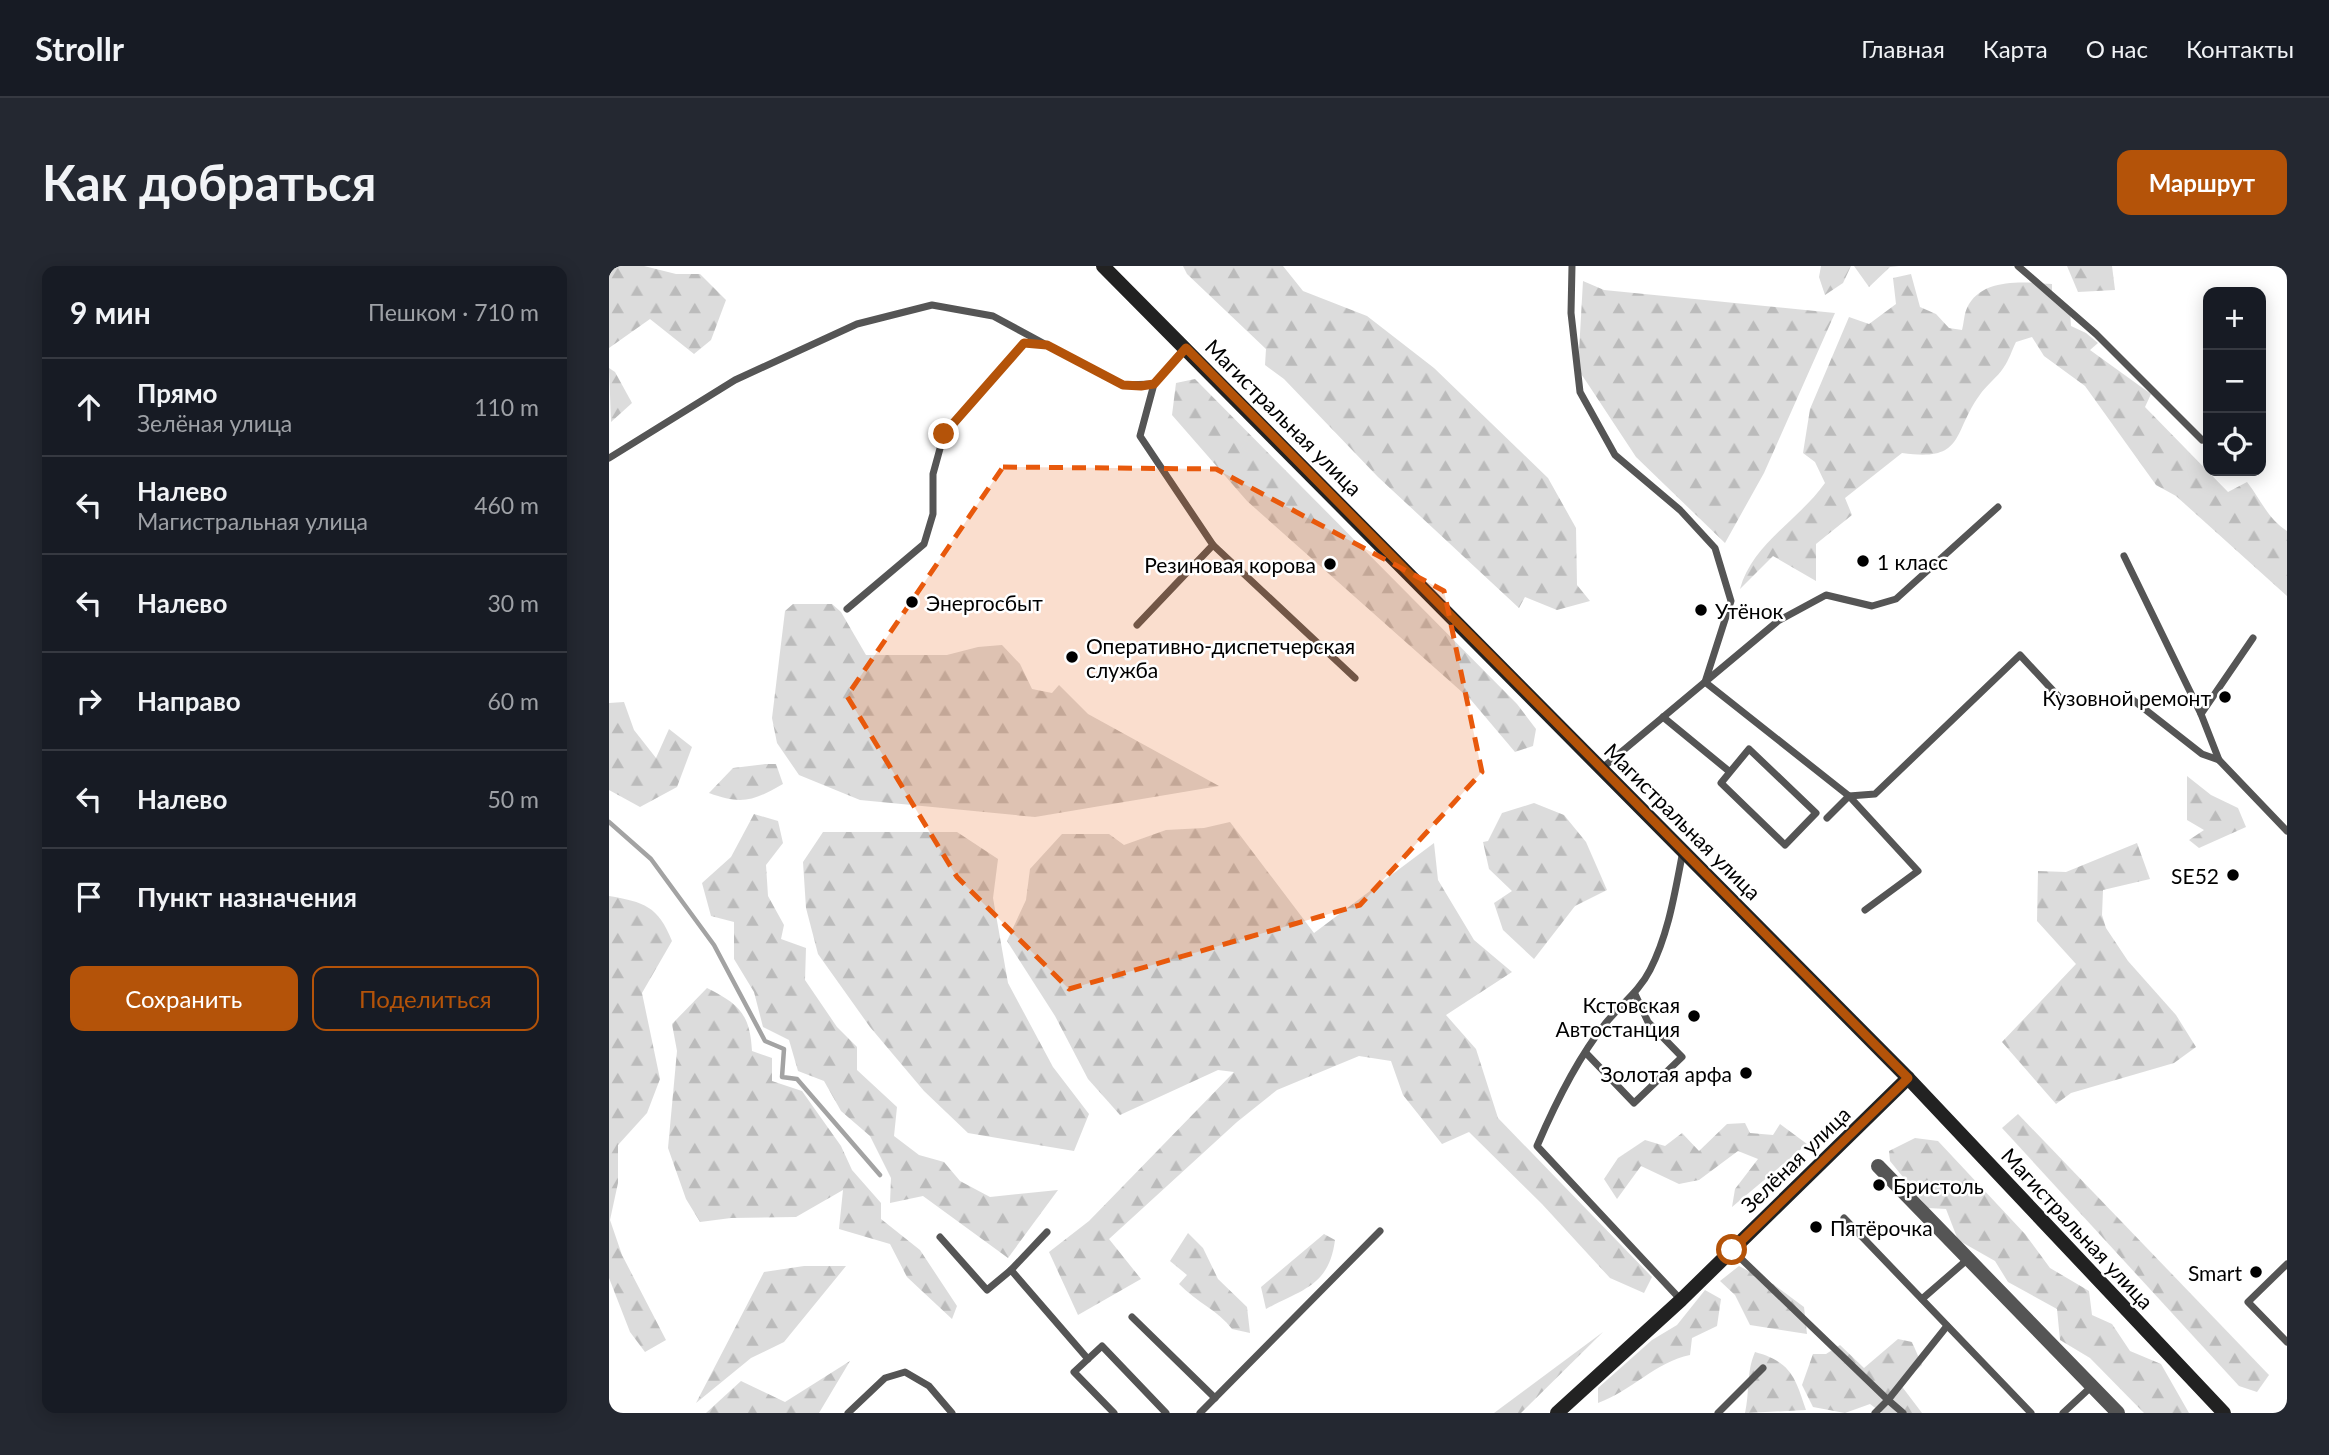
<!DOCTYPE html>
<html lang="ru">
<head>
<meta charset="utf-8">
<style>
	:root { --surface:#171b24; --page:#242831; --text:#f1f3f6; --muted:#9ea1a6; --line:#363941; --accent:#b45309 }
	body { margin:0; font-family:Lato,sans-serif; background:var(--page); color:var(--text) }
	.controls { position:absolute; right:21px; top:21px; display:grid; overflow:hidden; border-radius:14px; box-shadow:0 4px 18px #0003 }
	.controls button { width:63px; height:63px; display:grid; place-items:center; padding:0; border:0; border-bottom:2px solid var(--line); background:var(--surface); color:var(--text); font:35px sans-serif }
	.stop { position:absolute; width:21px; height:21px; margin:-16px; border:5px solid #b45309; border-radius:50%; background:#fff }
	.stop.end { background:#b45309; border-color:#fff; box-shadow:0 2px 7px #0008 }
	.list { margin:0; padding:0; list-style:none }
	h2 { display:flex; justify-content:space-between; align-items:center; height:91px; margin:0; padding:0 28px; font-size:30px }
	h2 small { font-size:23px; font-weight:400; color:var(--muted) }
	.list li { display:grid; grid-template-columns:46px 1fr auto; gap:21px; align-items:center; box-sizing:border-box; height:98px; padding:0 28px; border-top:2px solid var(--line) }
	.list b { display:block; font-size:26px; white-space:nowrap }
	.list p { margin:0; font-size:23px; white-space:nowrap; color:var(--muted) }
	.list em { font-size:23px; font-style:normal; color:var(--muted) }
	.actions { display:flex; gap:14px; padding:21px 28px }
	.actions a { flex:1; padding:16px 0; border:2px solid var(--accent); border-radius:14px; text-align:center; font-size:24px; color:var(--accent) }
	.actions .main { background:var(--accent); color:#fff }
	.icon { flex:none; width:38px; height:38px; fill:none; stroke:currentColor; stroke-width:2; stroke-linecap:round; stroke-linejoin:round }
	.map { position:relative; flex:none; width:1678px; height:1147px; overflow:hidden; border-radius:14px }
	header { display:flex; align-items:center; gap:42px; box-sizing:border-box; height:98px; padding:0 35px; background:var(--surface); border-bottom:2px solid var(--line) }
	header strong { font-size:33px }
	nav { display:flex; gap:38px; margin-inline-start:auto; font-size:24px }
	.intro { display:flex; align-items:center; justify-content:space-between; box-sizing:border-box; height:168px; padding:0 42px }
	h1 { margin:0; font-size:49px }
	.button { padding:18px 32px; border-radius:14px; background:var(--accent); color:#fff; font-size:24px; font-weight:700 }
	main { display:flex; gap:42px; padding:0 42px }
	aside { flex:1; background:var(--surface); border-radius:14px; box-shadow:0 4px 18px #0003 }
	.map>svg:first-child { display:block }
</style>
</head>
<body>
<header>
<strong>Strollr</strong>
<nav><a>Главная</a><a>Карта</a><a>О нас</a><a>Контакты</a></nav>
</header>
<div class="intro"><h1>Как добраться</h1><a class="button">Маршрут</a></div>
<main>
<aside>
<h2>9 мин<small>Пешком · 710 m</small></h2>
<ul class="list">
<li><svg class="icon" aria-label="ahead" viewBox="0 0 24 24"><path d="M12 20V5M6 11l6-6 6 6"/></svg><div><b>Прямо</b><p>Зелёная улица</p></div><em>110 m</em></li>
<li><svg class="icon" aria-label="left" viewBox="0 0 24 24"><path d="M17 20v-9H6M10 6l-5 5 5 5"/></svg><div><b>Налево</b><p>Магистральная улица</p></div><em>460 m</em></li>
<li><svg class="icon" aria-label="left" viewBox="0 0 24 24"><path d="M17 20v-9H6M10 6l-5 5 5 5"/></svg><div><b>Налево</b></div><em>30 m</em></li>
<li><svg class="icon" aria-label="right" viewBox="0 0 24 24"><path d="M7 20v-9h11M14 6l5 5-5 5"/></svg><div><b>Направо</b></div><em>60 m</em></li>
<li><svg class="icon" aria-label="left" viewBox="0 0 24 24"><path d="M17 20v-9H6M10 6l-5 5 5 5"/></svg><div><b>Налево</b></div><em>50 m</em></li>
<li><svg class="icon" aria-label="arrive" viewBox="0 0 24 24"><path d="M6 21V4h12l-3 4 3 4H6"/></svg><div><b>Пункт назначения</b></div></li>
</ul>
<div class="actions"><a class="main">Сохранить</a><a>Поделиться</a></div>
</aside>
<div class="map">
<svg width="1678" height="1147" viewBox="0 0 1678 1147">
	<defs>
		<pattern id="forest-firs" width="22" height="20" patternUnits="userSpaceOnUse" patternTransform="scale(1.75)"><rect width="22" height="20" fill="#dcdcdc"/><path d="M5 1l3.5 6h-7zM16 11l3.5 6h-7z" fill="#bbb"/></pattern>
	</defs>
	<rect width="100%" height="100%" fill="#fff"/>
	<g fill="url(#forest-firs)">
		<polygon points="0,0 35,0 67,8 91,8 117,34 102,74 85,88 41,53 0,82"/>
		<polygon points="574,0 674,0 694,25 758,50 825,102 939,212 967,262 968,319 981,335 948,344 916,331 910,342 769,211 675,113 656,99 657,83 578,8"/>
		<polygon points="1212,0 1242,0 1234,17 1216,29 1210,11"/>
		<polygon points="1245,0 1290,0 1281,1 1260,21"/>
		<polygon points="1458,0 1503,0 1506,24 1469,26"/>
		<path d="M1302 8 1311 41 1327 48 1340 62 1353 64C1355 57 1355 48 1358 42 1372 11 1416 16 1443 18V33L1461 45 1462 60 1477 67 1489 77 1481 84 1542 128 1536 141 1619 226 1638 216C1652 234 1659 253 1678 265V330L1567 230 1547 219 1476 120 1435 90 1423 71 1407 76C1403 84 1400 94 1395 101 1388 112 1377 119 1370 130 1343 168 1356 196 1293 187L1236 232 1243 249 1207 278V315L1164 290 1131 323C1143 278 1190 254 1216 217L1206 196 1194 187 1201 143 1240 51 1260 58 1287 38 1284 12Z"/>
		<polygon points="974,15 995,24 1226,47 1155,207 1116,277 1027,191 969,103"/>
		<polygon points="0,102 6,106 23,137 2,156"/>
		<polygon points="586,113 908,438 927,463 924,480 906,486 862,434 638,235 563,149 567,117"/>
		<polygon points="184,338 223,338 232,346 257,389 338,389 369,381 393,379 411,398 423,423 443,427 450,419 479,448 610,520 426,551 251,534 190,509 168,477 163,452 176,345"/>
		<polygon points="15,436 25,464 47,492 60,463 83,481 68,521 31,541 0,524 0,437"/>
		<path d="M156 498H167L174 518C144 535 133 539 100 527L124 502Z"/>
		<polygon points="1578,510 1602,529 1629,542 1637,561 1590,582 1580,574 1595,564 1578,554"/>
		<polygon points="925,537 955,549 977,576 998,624 966,640 925,693 894,664 885,637 903,625 880,603 874,576 879,575 893,547"/>
		<polygon points="145,548 169,555 174,577 157,599 159,630 175,659 172,673 197,682 196,714 228,761 248,781 248,804 288,841 285,870 310,889 335,896 351,915 381,931 449,924 399,992 314,930 281,937 282,912 261,870 232,845 215,815 189,805 180,774 154,761 145,726 125,693 125,656 102,650 93,617 122,591"/>
		<polygon points="621,556 705,667 825,577 829,614 865,674 903,706 837,749 867,783 889,852 1043,1011 1035,1027 1001,1012 933,938 860,866 833,878 794,829 782,795 750,790 668,824 628,856 500,973 532,1013 469,1049 440,986 480,955 625,806 609,804 511,849 479,813 446,750 398,675 417,634 421,603 453,568 500,568 515,579 557,564 595,562"/>
		<polygon points="214,566 348,566 389,593 384,632 399,717 444,801 480,848 465,885 359,867 315,825 261,761 209,688 197,642 194,596"/>
		<polygon points="1528,577 1541,613 1494,624 1493,649 1497,662 1519,695 1567,749 1587,781 1565,797 1462,827 1447,838 1393,776 1467,698 1428,655 1429,605 1457,606"/>
		<path d="M0 630C35 636 49 640 63 675L33 727 51 813 38 847 9 879V917L1 954 13 989 57 1074 36 1086 21 1066 0 1012Z"/>
		<path d="M98 722C130 738 141 748 143 785L163 792V815L193 825 232 880 243 904 272 937V953L311 984 348 1040 343 1053 298 1011 281 978 230 963 234 924 187 951 122 952 91 956 77 933 59 882 68 785 63 758Z"/>
		<polygon points="1409,848 1660,1109 1648,1126 1630,1120 1393,862"/>
		<polygon points="1136,857 1141,867 1164,869 1171,858 1198,878 1123,941 1126,923 1149,893 1129,885 1090,914 1070,918 1032,900 1008,933 995,913 1009,892 1036,874 1056,880 1073,867 1090,885 1118,858"/>
		<polygon points="1306,872 1329,875 1416,968 1441,1002 1480,1025 1483,1049 1503,1058 1521,1085 1552,1098 1580,1147 1535,1147 1481,1092 1451,1074 1448,1043 1399,1016 1386,995 1349,974 1337,943 1319,942 1281,895 1280,885"/>
		<path d="M579 967 594 982 609 1013 638 1041 641 1067 623 1063C610 1045 587 1036 570 1018L578 1009 561 995Z"/>
		<path d="M715 968 726 974C720 1020 694 1023 657 1043L652 1021Z"/>
		<polygon points="195,1000 237,1000 175,1076 142,1092 87,1137 155,1006"/>
		<polygon points="1130,1000 1164,1018 1195,1041 1198,1068 1141,1059 1126,1029 1111,1015"/>
		<path d="M1096 1024 1112 1033 1108 1060 1083 1072 1081 1089C1047 1096 1022 1125 989 1137V1122L1043 1074 1068 1059Z"/>
		<polygon points="994,1066 912,1147 885,1147"/>
		<polygon points="1289,1073 1303,1076 1313,1099 1291,1118 1313,1147 1273,1147 1261,1138 1236,1147 1204,1141 1193,1119 1204,1088 1217,1088 1231,1079 1255,1102"/>
		<path d="M1146 1086C1182 1096 1186 1111 1197 1144L1136 1147C1141 1125 1137 1107 1146 1086Z"/>
		<polygon points="241,1095 210,1147 97,1147 132,1115 176,1136"/>
	</g>
	<g fill="none" stroke-linecap="round" stroke-linejoin="round">
		<polyline stroke="#a3a3a3" stroke-width="4.5" points="0,556 42,593 105,679 156,775 175,783 173,811 188,813 271,909"/>
		<g stroke="#555" stroke-width="7">
			<polyline points="963,0 962,47 971,126 1006,189 1071,244 1106,282 1122,335 1096,416 992,503"/>
			<polyline points="1409,0 1487,68 1593,174"/>
			<polyline points="0,192 126,114 248,58 323,39 384,50 434,77"/>
			<polyline points="1389,241 1287,333 1263,340 1217,329 1169,355 1096,416 1240,530 1266,528 1411,389 1449,430"/>
			<polyline points="604,279 746,412"/>
			<polyline points="1515,290 1592,448"/>
			<polyline points="238,343 315,278 324,248 324,208 335,168 415,77 438,79 514,119 545,118 576,82"/>
			<polyline points="528,359 604,279 531,170 545,118"/>
			<polyline points="1519,430 1593,488 1610,494 1678,565"/>
			<polyline points="1054,451 1121,506 1140,483 1207,547 1176,579 1112,517 1121,506"/>
			<polyline points="1610,494 1592,448 1644,372"/>
			<polyline points="1218,552 1240,530 1309,605 1256,644"/>
			<polyline points="977,787 1025,837 1073,791 1039,756 1026,728"/>
			<polyline points="1235,952 1422,1147"/>
			<polyline points="331,971 378,1024 402,1004 479,1093"/>
			<polyline points="1123,984 1279,1134 1338,1060"/>
			<polyline points="1678,998 1639,1036 1678,1076"/>
			<polyline points="402,1004 438,966"/>
			<polyline points="1313,1033 1359,993"/>
			<path d="M1072 1034 928 880C946 838 968 793 996 758 1011 739 1030 726 1041 704 1060 667 1066 625 1074 585"/>
			<polyline points="523,1051 606,1132"/>
			<polyline points="239,1147 276,1112 296,1106 320,1120 343,1147"/>
			<polyline points="505,1147 465,1106 493,1080 557,1147"/>
			<polyline points="591,1147 771,965"/>
			<polyline points="1109,1147 1154,1102"/>
			<polyline points="1266,1147 1279,1134 1294,1147"/>
			<polyline points="1454,1147 1483,1120"/>
		</g>
		<polyline stroke="#555" stroke-width="14" points="1269,900 1509,1147"/>
		<g stroke="#222" stroke-width="14">
			<polyline points="494,0 1299,812 1615,1147"/>
			<polyline points="948,1147 1072,1034 1299,812"/>
		</g>
	</g>
	<g fill="none" stroke-linecap="round" stroke-linejoin="round">
		<polyline stroke="#b45309" stroke-width="9" points="335,168 415,77 438,79 514,119 532,120 545,118 577,82 1299,812 1123,984"/>
	</g>
	<path fill="#e8590c" fill-opacity="0.2" stroke="#e8590c" stroke-width="5" stroke-dasharray="14 9" stroke-linejoin="round" d="M394 201 607 203 835 325 873 506 751 639 460 723 348 611 238 430Z"/>
	<g fill="#000" stroke="#fff" stroke-width="2.5">
		<circle cx="1254" cy="295" r="7"/>
		<circle cx="721" cy="298" r="7"/>
		<circle cx="303" cy="336" r="7"/>
		<circle cx="1092" cy="344" r="7"/>
		<circle cx="463" cy="391" r="7"/>
		<circle cx="1616" cy="431" r="7"/>
		<circle cx="1624" cy="609" r="7"/>
		<circle cx="1085" cy="750" r="7"/>
		<circle cx="1137" cy="807" r="7"/>
		<circle cx="1270" cy="919" r="7"/>
		<circle cx="1207" cy="961" r="7"/>
		<circle cx="1647" cy="1006" r="7"/>
	</g>
	<g text-anchor="middle" dominant-baseline="central" stroke-width="5" stroke-linejoin="round" paint-order="stroke">
		<g font-size="21" fill="#000" stroke="#fff">
			<text transform="translate(675 151) rotate(45)">Магистральная улица</text>
			<text transform="translate(1074 555) rotate(45)">Магистральная улица</text>
			<text transform="translate(1186 893) rotate(-44)">Зелёная улица</text>
			<text transform="translate(1469 962) rotate(47)">Магистральная улица</text>
		</g>
		<g font-size="21" fill="#000" stroke="#fff" text-anchor="start">
			<text x="1268" y="295">1 класс</text>
			<text x="707" y="298" text-anchor="end">Резиновая корова</text>
			<text x="317" y="336">Энергосбыт</text>
			<text x="1106" y="344">Утёнок</text>
			<text x="477" y="379">Оперативно-диспетчерская<tspan x="477" dy="24">служба</tspan></text>
			<text x="1602" y="431" text-anchor="end">Кузовной ремонт</text>
			<text x="1610" y="609" text-anchor="end">SE52</text>
			<text x="1071" y="738" text-anchor="end">Кстовская<tspan x="1071" dy="24">Автостанция</tspan></text>
			<text x="1123" y="807" text-anchor="end">Золотая арфа</text>
			<text x="1284" y="919">Бристоль</text>
			<text x="1221" y="961">Пятёрочка</text>
			<text x="1633" y="1006" text-anchor="end">Smart</text>
		</g>
	</g>
</svg>
<div class="controls">
<button>+</button>
<button>−</button>
<button><svg class="icon" aria-label="locate" viewBox="0 0 24 24"><circle cx="12" cy="12" r="6"/><path d="M12 2v4M12 18v4M2 12h4M18 12h4"/></svg></button>
</div>
<div class="stop" style="left:1123px;top:984px"></div>
<div class="stop end" style="left:335px;top:168px"></div>
</div>
</main>
</body>
</html>
